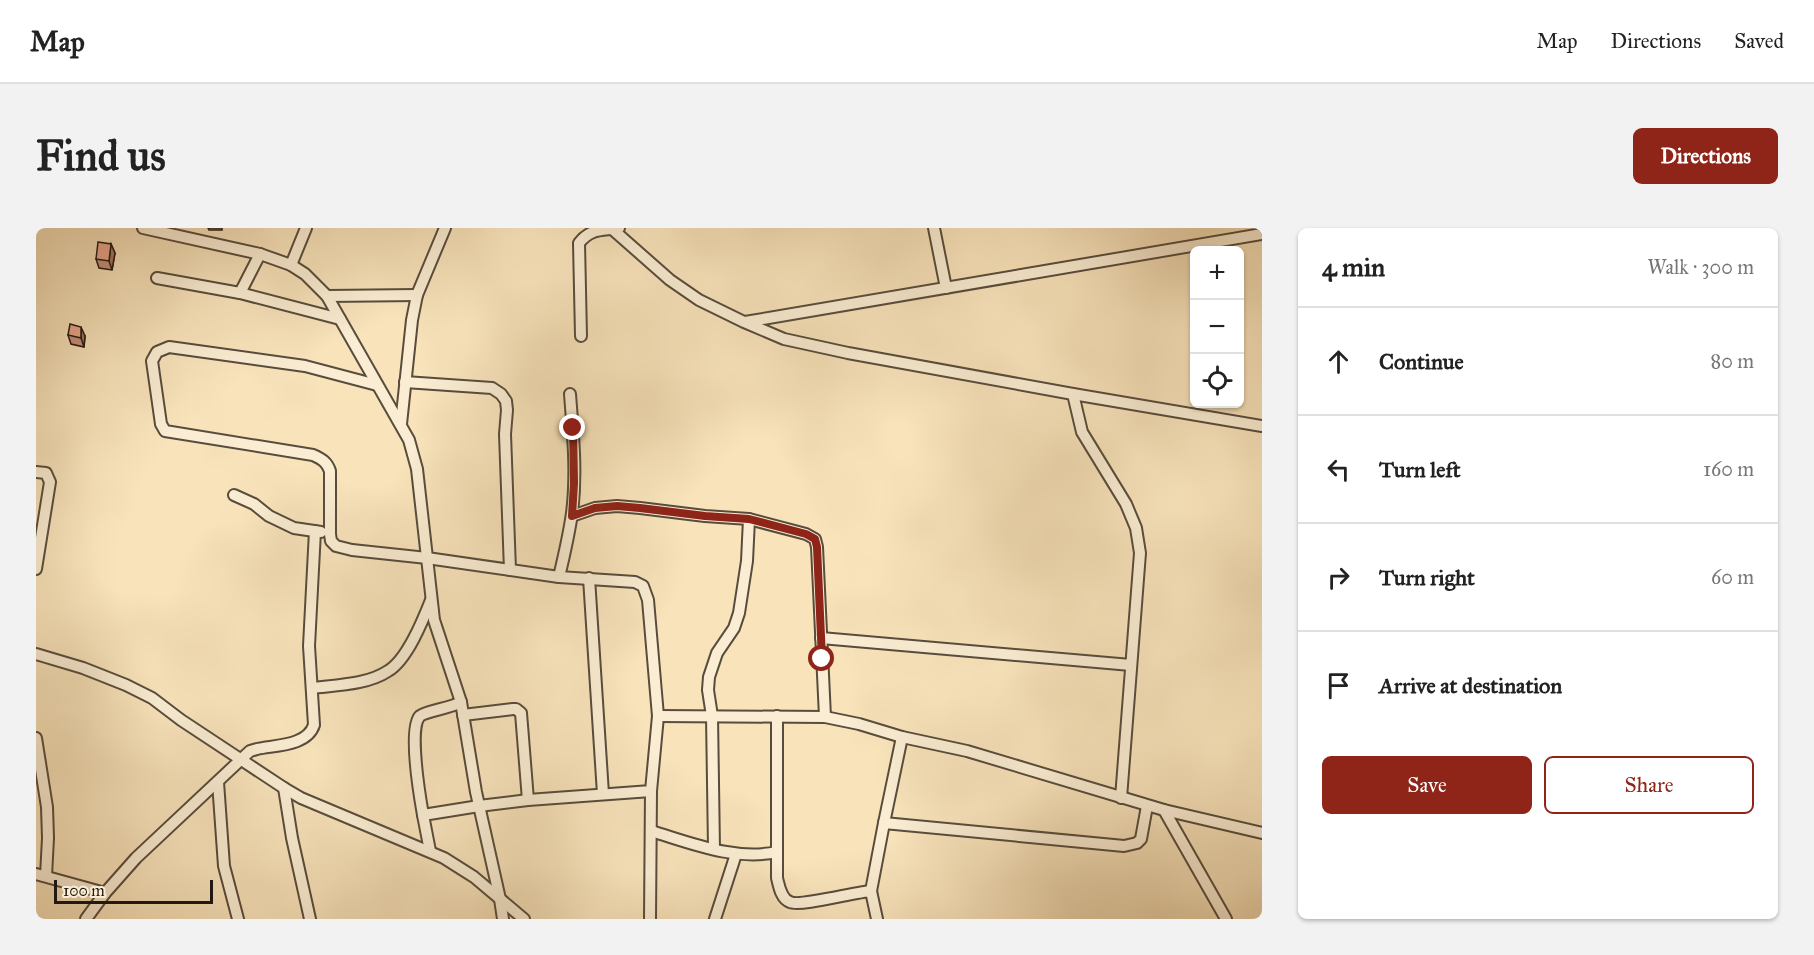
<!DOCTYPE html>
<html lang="en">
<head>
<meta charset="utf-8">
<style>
	:root { --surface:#fff; --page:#f2f2f2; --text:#222; --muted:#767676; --line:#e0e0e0; --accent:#8f2418 }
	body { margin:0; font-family:"IM FELL Great Primer",serif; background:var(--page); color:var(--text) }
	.controls { position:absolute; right:18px; top:18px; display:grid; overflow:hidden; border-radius:9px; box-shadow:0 2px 4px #0004 }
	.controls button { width:54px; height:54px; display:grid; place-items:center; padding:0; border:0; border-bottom:2px solid var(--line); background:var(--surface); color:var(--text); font:30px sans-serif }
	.scale { position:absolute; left:18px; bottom:15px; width:159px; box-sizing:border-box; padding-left:6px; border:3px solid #221a12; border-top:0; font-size:16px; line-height:21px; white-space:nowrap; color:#221a12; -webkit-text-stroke:4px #faedd3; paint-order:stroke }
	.stop { position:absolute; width:18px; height:18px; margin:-14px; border:4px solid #8f2418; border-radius:50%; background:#fff }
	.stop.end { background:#8f2418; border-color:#fff; box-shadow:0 2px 6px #0008 }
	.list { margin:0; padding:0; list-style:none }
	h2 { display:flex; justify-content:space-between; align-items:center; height:78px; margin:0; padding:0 24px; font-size:26px }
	h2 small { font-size:20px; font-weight:400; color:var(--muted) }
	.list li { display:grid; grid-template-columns:39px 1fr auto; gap:18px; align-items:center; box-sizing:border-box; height:108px; padding:0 24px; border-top:2px solid var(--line) }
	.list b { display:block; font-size:22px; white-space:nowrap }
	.list em { font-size:20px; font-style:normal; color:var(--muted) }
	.actions { display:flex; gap:12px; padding:18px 24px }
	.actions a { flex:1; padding:14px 0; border:2px solid var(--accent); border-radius:9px; text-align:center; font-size:21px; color:var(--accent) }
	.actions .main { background:var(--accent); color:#fff }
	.icon { flex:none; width:33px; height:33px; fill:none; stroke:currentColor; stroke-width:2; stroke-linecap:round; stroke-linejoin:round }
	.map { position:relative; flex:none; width:1226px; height:691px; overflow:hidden; border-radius:9px }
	header { display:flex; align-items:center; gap:36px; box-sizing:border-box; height:84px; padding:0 30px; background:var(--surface); border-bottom:2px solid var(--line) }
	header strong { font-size:28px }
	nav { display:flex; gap:33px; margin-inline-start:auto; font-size:21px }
	.intro { display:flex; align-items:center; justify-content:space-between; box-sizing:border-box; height:144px; padding:0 36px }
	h1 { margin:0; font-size:42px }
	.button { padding:15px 27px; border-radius:9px; background:var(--accent); color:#fff; font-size:21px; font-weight:700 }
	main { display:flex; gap:36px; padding:0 36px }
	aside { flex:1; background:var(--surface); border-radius:9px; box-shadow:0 2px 4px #0004 }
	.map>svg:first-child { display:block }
</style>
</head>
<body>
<header>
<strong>Map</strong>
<nav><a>Map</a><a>Directions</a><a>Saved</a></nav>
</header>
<div class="intro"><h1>Find us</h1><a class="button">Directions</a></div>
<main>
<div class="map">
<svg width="1226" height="691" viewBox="0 0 1226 691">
	<rect width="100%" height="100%" fill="#f8e3bb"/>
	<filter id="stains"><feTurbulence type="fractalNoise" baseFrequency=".00333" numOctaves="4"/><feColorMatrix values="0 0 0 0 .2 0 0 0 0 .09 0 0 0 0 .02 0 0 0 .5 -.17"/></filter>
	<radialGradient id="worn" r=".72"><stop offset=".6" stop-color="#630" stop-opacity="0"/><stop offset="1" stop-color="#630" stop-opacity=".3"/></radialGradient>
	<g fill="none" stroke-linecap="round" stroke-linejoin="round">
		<defs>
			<g id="minor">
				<polyline points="107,0 224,26 255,37 269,46 291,68 373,212 381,241 398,392 425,474 440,564 464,671 467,691"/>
				<polyline points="575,0 634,52 663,72 708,94 748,111 812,125 1037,166 1226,198"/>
				<polyline points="898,0 910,60"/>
				<polyline points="255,37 270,0"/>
				<polyline points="121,50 204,65 304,91"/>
				<polyline points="204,65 224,26"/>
				<polyline points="291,68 381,67"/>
				<polyline points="709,94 1226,6"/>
				<path d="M545 108 543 15C555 0 565 3 583 0"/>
				<polyline points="369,154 456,160 465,166 470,173 471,182 469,206 474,342"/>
				<path d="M341 157 269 138 133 119 121 124 116 133 125 196 129 203 277 227C286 231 291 234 294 243V306L295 313 300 318 316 322 391 330 523 349 599 354 607 358 612 372 622 488 615 563 492 572 443 578 387 587 394 623"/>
				<polyline points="1037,166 1046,204 1090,276 1100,300 1104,325 1085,570"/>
				<polyline points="365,196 376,92 381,67 409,0"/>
				<polyline points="0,244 10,245 14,254 0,341"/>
				<polyline points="198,267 218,276 233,288 258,300 285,304"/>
				<polyline points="536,288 559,280 581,278 604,280 669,288 713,291 770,306 779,311 781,319 789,489"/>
				<path d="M523 349C528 328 533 307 536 285 541 245 537 206 534 166"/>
				<polyline points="553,350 567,566"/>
				<polyline points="785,410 1095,437"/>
				<polyline points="0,426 47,440 90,457 116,470 145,492 248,560 265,570 408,630 438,649 488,691"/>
				<path d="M276 460C300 457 331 457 352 443 371 432 387 392 395 372"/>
				<polyline points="427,487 477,481 480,481 485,485 492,572"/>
				<polyline points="622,488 789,489 823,496 866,509 931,523 1128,582 1226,605"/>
				<path d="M741 488V650C743 658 745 671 754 674 764 679 819 664 835 663L841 691"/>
				<polyline points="0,510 11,579 12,610 10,648"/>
				<polyline points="182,554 188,638 202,691"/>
				<polyline points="248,560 256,610 274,691"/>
				<polyline points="1128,582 1190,691"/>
				<path d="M387 587C384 570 372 499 384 488 390 483 415 480 425 474"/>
				<polyline points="848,595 1088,618 1101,615 1105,611 1111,578"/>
				<path d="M615 603C655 615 698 633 741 624"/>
				<polyline points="678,621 676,488 672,462 673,449 681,425 698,400 703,385 711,333 713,291"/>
				<polyline points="0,646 69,665"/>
				<polyline points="835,663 848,595 866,509"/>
				<path d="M50 691 69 665 100 630 214 523 221 521C240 517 271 518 278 497L273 418 279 303"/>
				<polyline points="614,691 615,563"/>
				<polyline points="679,691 700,626"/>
			</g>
		</defs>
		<use href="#minor" stroke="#584c3c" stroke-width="14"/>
		<use href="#minor" stroke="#faedd3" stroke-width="10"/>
	</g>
	<g fill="#c88f7a" stroke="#221a12" stroke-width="1.5">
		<polygon points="172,0 186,0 186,2 173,2"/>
		<polygon points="75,16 79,25 76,42 63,40 60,31"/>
		<polygon points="32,107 49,108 48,119 35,116"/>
	</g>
	<g fill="#a37463" stroke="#221a12" stroke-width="1.5">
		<polygon points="75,16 79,25 76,42 73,33"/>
		<polygon points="45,99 49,108 48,119 45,110"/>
	</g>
	<g fill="#e9a68e" stroke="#221a12" stroke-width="1.5">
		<polygon points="62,14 75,16 73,33 60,31"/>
		<polygon points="34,96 45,99 45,110 32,107"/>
	</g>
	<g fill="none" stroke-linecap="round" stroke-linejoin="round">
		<polyline stroke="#8f2418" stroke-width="8" points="537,200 538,255 536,288 559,280 581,278 604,280 669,288 713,291 770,306 779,311 781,319 786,431"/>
	</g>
	<rect width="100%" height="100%" filter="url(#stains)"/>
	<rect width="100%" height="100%" fill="url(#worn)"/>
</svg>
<div class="controls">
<button>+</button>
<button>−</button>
<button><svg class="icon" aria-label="locate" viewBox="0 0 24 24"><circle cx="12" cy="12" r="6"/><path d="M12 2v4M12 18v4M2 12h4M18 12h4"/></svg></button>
</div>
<div class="scale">100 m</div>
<div class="stop" style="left:786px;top:431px"></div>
<div class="stop end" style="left:537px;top:200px"></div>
</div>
<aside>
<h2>4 min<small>Walk · 300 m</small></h2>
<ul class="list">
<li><svg class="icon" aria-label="ahead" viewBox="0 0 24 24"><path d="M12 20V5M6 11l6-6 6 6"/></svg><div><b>Continue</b></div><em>80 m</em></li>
<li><svg class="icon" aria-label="left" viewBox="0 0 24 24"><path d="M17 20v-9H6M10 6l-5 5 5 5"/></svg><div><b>Turn left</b></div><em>160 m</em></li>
<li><svg class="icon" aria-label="right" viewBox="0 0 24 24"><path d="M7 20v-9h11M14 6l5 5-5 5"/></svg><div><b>Turn right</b></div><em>60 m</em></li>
<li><svg class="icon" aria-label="arrive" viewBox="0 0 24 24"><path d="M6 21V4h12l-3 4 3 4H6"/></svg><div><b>Arrive at destination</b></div></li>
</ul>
<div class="actions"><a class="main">Save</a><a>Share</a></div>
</aside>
</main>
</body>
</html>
